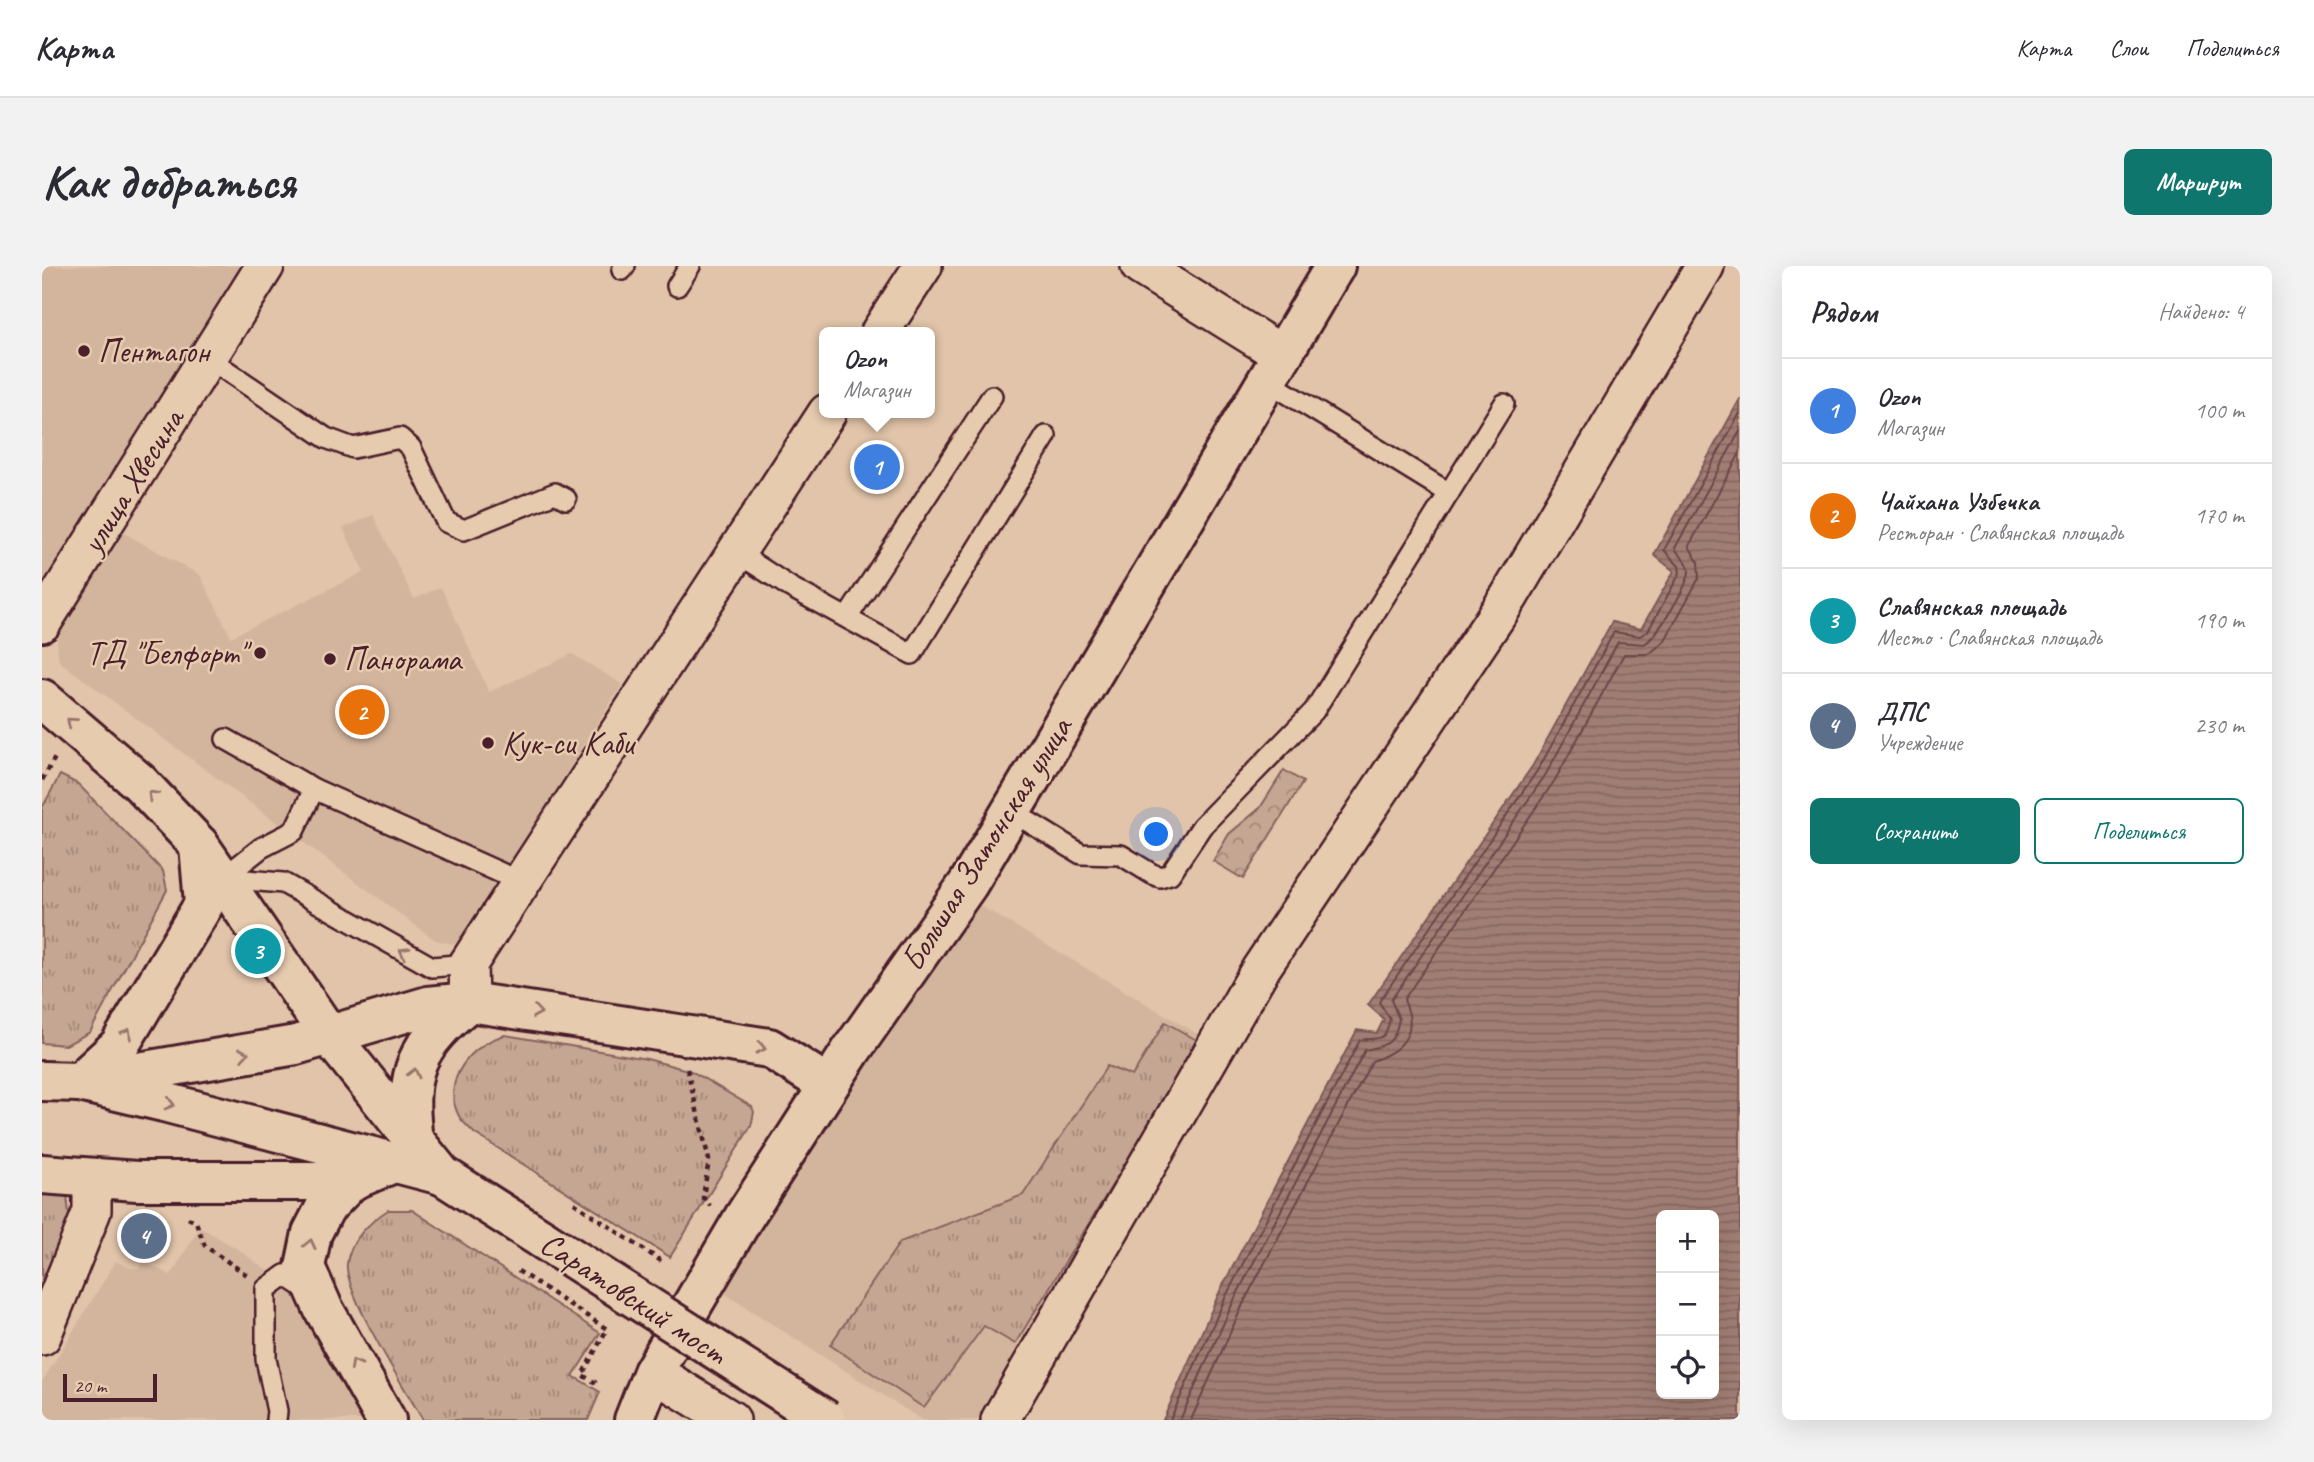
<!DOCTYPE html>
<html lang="ru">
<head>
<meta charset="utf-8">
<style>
	:root { --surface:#fff; --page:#f2f2f3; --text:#2b2b33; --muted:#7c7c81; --line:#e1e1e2; --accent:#0f766e }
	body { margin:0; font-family:Caveat,sans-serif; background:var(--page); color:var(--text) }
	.controls { position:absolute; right:21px; bottom:21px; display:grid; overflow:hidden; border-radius:10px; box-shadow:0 7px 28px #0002 }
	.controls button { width:63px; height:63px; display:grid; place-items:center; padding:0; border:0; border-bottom:2px solid var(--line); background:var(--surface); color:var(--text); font:35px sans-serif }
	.scale { position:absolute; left:21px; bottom:18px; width:94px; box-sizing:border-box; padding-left:7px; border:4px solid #4a1f2b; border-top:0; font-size:19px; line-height:24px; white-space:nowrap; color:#4a1f2b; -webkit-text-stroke:5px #e7cbae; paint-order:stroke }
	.you { position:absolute; left:1115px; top:569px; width:24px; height:24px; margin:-18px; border:5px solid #fff; border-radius:50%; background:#1a73e8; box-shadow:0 0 0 10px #1a73e833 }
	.badge { display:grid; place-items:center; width:46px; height:46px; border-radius:50%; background:var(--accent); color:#fff; font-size:23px; font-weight:700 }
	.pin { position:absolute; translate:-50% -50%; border:4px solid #fff; box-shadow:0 2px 7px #0006 }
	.popup { position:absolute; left:777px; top:61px; width:116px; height:91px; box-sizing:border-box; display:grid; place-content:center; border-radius:10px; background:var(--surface); filter:drop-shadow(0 2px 5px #0005); font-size:23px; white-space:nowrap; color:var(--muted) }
	.popup b { font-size:26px; color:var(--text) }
	.popup::after { content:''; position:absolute; left:50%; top:100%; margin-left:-14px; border:14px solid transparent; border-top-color:var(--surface) }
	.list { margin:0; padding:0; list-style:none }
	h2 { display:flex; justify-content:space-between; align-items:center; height:91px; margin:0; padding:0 28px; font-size:30px }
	h2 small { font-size:23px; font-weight:400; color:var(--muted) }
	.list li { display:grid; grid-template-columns:46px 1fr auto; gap:21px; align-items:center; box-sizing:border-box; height:105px; padding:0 28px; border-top:2px solid var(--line) }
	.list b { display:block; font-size:26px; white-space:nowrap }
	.list p { margin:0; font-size:23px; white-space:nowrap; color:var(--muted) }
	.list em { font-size:23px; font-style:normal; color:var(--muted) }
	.actions { display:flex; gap:14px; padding:21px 28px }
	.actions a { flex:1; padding:16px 0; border:2px solid var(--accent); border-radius:10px; text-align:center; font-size:24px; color:var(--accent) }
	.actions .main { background:var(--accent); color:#fff }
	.icon { flex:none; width:38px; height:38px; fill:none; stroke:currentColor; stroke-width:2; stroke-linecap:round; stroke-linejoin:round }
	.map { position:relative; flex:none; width:1698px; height:1154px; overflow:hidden; border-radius:10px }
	header { display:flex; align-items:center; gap:42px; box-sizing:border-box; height:98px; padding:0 35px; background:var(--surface); border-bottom:2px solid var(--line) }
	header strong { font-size:33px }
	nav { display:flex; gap:38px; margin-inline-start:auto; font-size:24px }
	.intro { display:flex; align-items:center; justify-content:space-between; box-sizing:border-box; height:168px; padding:0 42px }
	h1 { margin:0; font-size:49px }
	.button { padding:18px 32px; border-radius:10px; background:var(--accent); color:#fff; font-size:24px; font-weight:700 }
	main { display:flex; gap:42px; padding:0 42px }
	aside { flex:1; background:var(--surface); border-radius:10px; box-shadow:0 7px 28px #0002 }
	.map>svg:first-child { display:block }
</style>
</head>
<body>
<header>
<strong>Карта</strong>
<nav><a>Карта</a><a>Слои</a><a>Поделиться</a></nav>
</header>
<div class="intro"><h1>Как добраться</h1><a class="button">Маршрут</a></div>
<main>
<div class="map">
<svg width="1698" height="1154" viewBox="0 0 1698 1154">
	<defs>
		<pattern id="grass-tufts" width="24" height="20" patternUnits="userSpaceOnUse" patternTransform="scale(1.75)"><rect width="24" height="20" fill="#c5a692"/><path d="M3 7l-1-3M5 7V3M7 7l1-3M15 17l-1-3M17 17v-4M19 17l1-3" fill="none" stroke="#a28777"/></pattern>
		<pattern id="park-crowns" width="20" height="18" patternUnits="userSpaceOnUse" patternTransform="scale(1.75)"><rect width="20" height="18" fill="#c5a692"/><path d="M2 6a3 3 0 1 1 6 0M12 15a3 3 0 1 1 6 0" fill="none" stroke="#a28777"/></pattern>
		<pattern id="water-rules" width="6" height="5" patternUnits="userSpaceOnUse" patternTransform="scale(1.75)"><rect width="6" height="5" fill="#a17e74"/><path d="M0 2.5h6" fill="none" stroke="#85675f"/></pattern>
	</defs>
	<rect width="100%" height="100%" fill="#e1c4a9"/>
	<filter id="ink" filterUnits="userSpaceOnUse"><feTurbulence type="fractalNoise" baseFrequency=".0143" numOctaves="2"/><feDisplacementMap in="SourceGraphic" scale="14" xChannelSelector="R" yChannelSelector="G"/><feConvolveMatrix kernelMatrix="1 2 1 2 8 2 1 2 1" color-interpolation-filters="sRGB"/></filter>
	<g filter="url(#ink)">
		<g fill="#d3b59d">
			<polygon points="0,0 205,0 0,329"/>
			<polygon points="331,249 372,333 399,321 447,426 530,388 580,418 496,553 498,563 422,674 411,678 393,674 17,395 15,376 20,362 78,265 158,309 189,371 322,306 301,262"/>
			<polygon points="930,635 1164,773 935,1154 880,1154 677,1024"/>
			<polygon points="158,961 197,984 249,1022 265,1042 322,1154 0,1154 0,1116 74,995 89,1002 97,1002 102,996 129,1009"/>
		</g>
		<g fill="url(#grass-tufts)" stroke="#88625e" stroke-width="2">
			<polygon points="18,509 36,518 121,605 125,624 48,766 24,779 0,777 0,542"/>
			<polygon points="1123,756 1158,776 973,1078 942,1060 882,1142 788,1079 858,976 981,929 1065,800 1090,810"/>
			<path d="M463 769 605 793 649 805 710 841 712 846 709 860 628 991 432 867C428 862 420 856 417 850 398 814 430 778 463 769Z"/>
			<polygon points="0,923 25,928 28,959 0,1014"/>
			<path d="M346 944H370L558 1067 531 1110 558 1126 546 1154H381C364 1124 302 1028 305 998 307 975 329 955 346 944Z"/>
		</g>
		<polygon fill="url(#park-crowns)" stroke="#88625e" stroke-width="2" points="1242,504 1261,516 1201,613 1171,595 1187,568 1218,542"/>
		<path fill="url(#water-rules)" stroke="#7e5857" stroke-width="2" fill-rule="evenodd" d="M1698 133V1154H1121L1178 1025 1315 764 1335 767 1342 753 1326 739 1491 499 1570 356 1599 363 1632 305 1612 289ZM1619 949H1672V1128H1619Z"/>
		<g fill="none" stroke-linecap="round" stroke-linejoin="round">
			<g stroke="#6d4548" stroke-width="2">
				<path d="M1128 1154 1185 1028 1318 774C1337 770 1342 779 1348 753L1337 736 1497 502 1572 366 1598 370 1606 365 1638 307 1637 300 1622 284 1698 147"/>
				<path d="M1138 1154 1193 1032 1323 784C1344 779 1352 780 1357 753L1349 734 1504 508 1576 376 1602 378C1613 374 1648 317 1647 304 1647 294 1636 290 1633 282L1698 165"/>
				<path d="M1149 1154 1202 1036 1330 795C1350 788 1372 776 1367 749 1366 743 1363 738 1362 733L1513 514 1582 388H1607L1622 376 1657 312 1656 296 1647 280 1698 187"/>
			</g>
			<defs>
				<g id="lane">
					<polyline points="580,4 583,0"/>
					<polyline points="635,20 648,0"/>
					<polyline points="166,92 284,172 311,182 358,172 369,182 404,256 422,264 513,227 524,233"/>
					<polyline points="1407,227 1462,138"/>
					<polyline points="694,286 748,321 870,388 1004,170"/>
					<polyline points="805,352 950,130"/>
					<polyline points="184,473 272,523 477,615"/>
					<polyline points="969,545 1039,588 1079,589 1110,608 1118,611 1128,608 1160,560 1272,445 1407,227 1225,115"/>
					<polyline points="181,612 241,617 390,701 426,698"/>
					<polyline points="181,612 219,582 252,565 272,523"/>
					<polyline points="234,1154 235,1145 224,1093 224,1023 243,1009 267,1025"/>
				</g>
				<g id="street">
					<polyline points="1098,0 1241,89"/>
					<polyline points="838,66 881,0"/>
					<polyline points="0,357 223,0"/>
					<polyline points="427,736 426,698 785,147"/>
					<polyline points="0,1070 50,945 50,912"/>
					<polyline points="611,1106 689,1154"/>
					<polyline points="958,1154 1218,704 1467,331 1663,0"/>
				</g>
				<g id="secondary">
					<polyline points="38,816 254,779 386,740 427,736 727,782 786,819"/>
					<path d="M371 874C362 804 374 780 427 736"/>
					<polyline points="0,908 95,915 309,915"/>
					<polyline points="344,1154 281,1042 263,1001 270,967 283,942 309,915 349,898"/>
					<polyline points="592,1154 611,1106 702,951 809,785 926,618 1293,0"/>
				</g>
				<g id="primary">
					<polyline points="0,433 97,516 157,579 287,769 400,909 502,974"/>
					<polyline points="0,815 38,816 122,836 400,909"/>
					<polyline points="38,816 77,780 162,638 157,579"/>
				</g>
			</defs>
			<use href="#lane" stroke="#4a1f2b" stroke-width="24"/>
			<use href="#street" stroke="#4a1f2b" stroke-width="42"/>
			<use href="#secondary" stroke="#4a1f2b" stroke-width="44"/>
			<use href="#primary" stroke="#4a1f2b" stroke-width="44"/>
			<g stroke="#4a1f2b" stroke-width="4.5" stroke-dasharray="5 5" stroke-linecap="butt">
				<polyline points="0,514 14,490"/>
				<polyline points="645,803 667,894 661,931 668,940"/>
				<polyline points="532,937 619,995"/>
				<polyline points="146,952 154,956 163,980 205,1009"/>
				<polyline points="476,1005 565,1063 540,1109 556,1118"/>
			</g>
			<use href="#lane" stroke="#e7cbae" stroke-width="19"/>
			<use href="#street" stroke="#e7cbae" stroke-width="37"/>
			<use href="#secondary" stroke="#e7cbae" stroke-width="38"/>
			<use href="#primary" stroke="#e7cbae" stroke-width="38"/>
			<defs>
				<polyline id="primary-bridge" points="502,974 784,1154"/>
			</defs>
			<use href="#primary-bridge" stroke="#4a1f2b" stroke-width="44" stroke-linecap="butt"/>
			<use href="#primary-bridge" stroke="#e7cbae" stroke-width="38"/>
		</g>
		<defs><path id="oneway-chevron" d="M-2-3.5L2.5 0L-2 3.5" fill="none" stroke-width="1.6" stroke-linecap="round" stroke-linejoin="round" transform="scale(1.75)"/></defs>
		<g stroke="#98756c">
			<use href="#oneway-chevron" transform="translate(29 456) rotate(-140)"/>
			<use href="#oneway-chevron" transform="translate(110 529) rotate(-134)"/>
			<use href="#oneway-chevron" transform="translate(362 686) rotate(-151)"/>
			<use href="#oneway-chevron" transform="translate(495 746) rotate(9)"/>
			<use href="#oneway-chevron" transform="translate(85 767) rotate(-59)"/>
			<use href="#oneway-chevron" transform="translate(719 782) rotate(13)"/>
			<use href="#oneway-chevron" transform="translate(202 788) rotate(-10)"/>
			<use href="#oneway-chevron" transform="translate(372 807) rotate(-76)"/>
			<use href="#oneway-chevron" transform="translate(128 838) rotate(15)"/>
			<use href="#oneway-chevron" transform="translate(268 978) rotate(-77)"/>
			<use href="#oneway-chevron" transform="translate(313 1098) rotate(-119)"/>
		</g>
	</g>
	<g fill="#4a1f2b" stroke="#e7cbae" stroke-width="2.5">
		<circle cx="42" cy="85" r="7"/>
		<circle cx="218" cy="387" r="7"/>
		<circle cx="288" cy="393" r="7"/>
		<circle cx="446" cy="477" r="7"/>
	</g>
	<g text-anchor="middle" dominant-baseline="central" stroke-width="5" stroke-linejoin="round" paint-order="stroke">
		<g font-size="33" fill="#4a1f2b" stroke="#e7cbae" text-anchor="start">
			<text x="56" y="85">Пентагон</text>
			<text x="204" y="387" text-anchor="end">ТД "Белфорт"</text>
			<text x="302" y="393">Панорама</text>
			<text x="460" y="477">Кук-си Каби</text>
		</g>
		<g font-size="33" fill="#4a1f2b" stroke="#e7cbae">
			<text transform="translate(90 215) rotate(-58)">улица Хвесина</text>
			<text transform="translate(944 578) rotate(-58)">Большая Затонская улица</text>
			<text transform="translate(592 1032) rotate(33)">Саратовский мост</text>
		</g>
	</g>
</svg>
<div class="controls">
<button>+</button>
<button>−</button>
<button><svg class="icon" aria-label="locate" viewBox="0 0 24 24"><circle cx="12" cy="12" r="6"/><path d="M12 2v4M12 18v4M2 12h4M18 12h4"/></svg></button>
</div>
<div class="scale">20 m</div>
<div class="you"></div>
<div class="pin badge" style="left:835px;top:201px;background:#3f7fe0">1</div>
<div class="popup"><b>Ozon</b>Магазин</div>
<div class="pin badge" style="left:320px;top:446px;background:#e8710a">2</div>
<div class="pin badge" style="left:216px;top:685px;background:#0f9aa8">3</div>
<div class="pin badge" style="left:102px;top:970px;background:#5c6f8a">4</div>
</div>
<aside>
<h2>Рядом<small>Найдено: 4</small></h2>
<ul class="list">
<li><span class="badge" style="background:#3f7fe0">1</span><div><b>Ozon</b><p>Магазин</p></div><em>100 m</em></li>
<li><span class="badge" style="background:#e8710a">2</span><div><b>Чайхана Узбечка</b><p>Ресторан · Славянская площадь</p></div><em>170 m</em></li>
<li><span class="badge" style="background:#0f9aa8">3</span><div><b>Славянская площадь</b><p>Место · Славянская площадь</p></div><em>190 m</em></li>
<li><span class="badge" style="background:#5c6f8a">4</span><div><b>ДПС</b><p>Учреждение</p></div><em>230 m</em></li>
</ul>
<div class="actions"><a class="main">Сохранить</a><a>Поделиться</a></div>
</aside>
</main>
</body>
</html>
